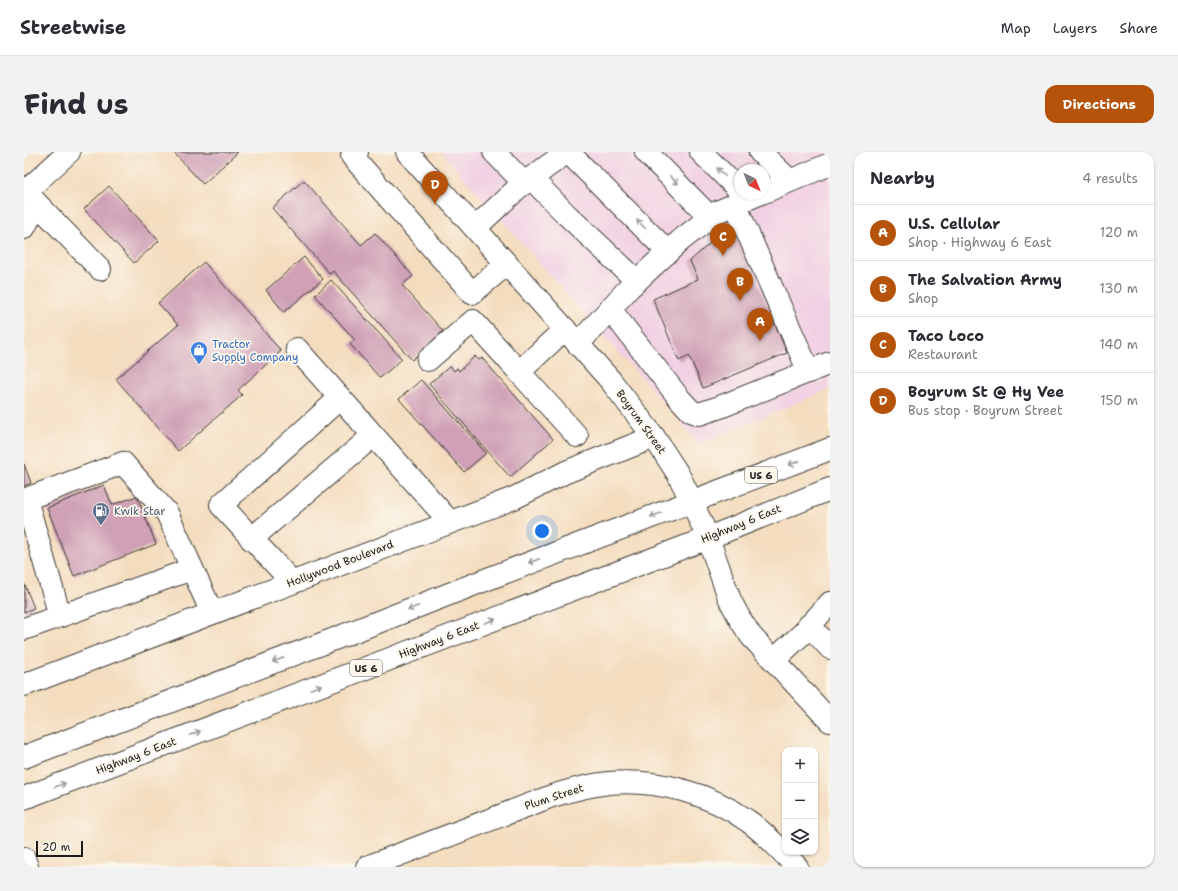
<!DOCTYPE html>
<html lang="en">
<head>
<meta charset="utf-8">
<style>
	:root { --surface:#fff; --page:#f2f2f3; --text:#2b2b33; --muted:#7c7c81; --line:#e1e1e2; --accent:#b45309 }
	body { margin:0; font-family:"Shantell Sans",sans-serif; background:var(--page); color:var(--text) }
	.controls { position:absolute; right:12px; bottom:12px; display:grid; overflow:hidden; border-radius:8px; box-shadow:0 1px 3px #0004 }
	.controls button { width:36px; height:36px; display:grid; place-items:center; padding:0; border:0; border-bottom:1px solid var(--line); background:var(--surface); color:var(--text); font:20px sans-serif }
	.compass { position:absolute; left:710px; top:12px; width:36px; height:36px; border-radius:50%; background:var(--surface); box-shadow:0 1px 3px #0004; rotate:137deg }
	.scale { position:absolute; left:12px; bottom:10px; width:47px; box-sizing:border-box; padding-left:4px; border:2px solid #1c1c1c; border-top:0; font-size:11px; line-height:14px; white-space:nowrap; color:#1c1c1c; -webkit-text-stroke:3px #fbf7ec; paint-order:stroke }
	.you { position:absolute; left:518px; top:379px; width:14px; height:14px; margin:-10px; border:3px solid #fff; border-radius:50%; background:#1a73e8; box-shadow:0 0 0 6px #1a73e833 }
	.badge { display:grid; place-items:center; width:26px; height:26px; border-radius:50%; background:var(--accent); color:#fff; font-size:13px; font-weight:700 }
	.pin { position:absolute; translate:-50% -33px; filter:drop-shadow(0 1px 2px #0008) }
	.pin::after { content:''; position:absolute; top:21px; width:14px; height:12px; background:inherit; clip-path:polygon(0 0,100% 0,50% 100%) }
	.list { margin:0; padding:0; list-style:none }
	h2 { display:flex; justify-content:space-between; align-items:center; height:52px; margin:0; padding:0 16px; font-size:17px }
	h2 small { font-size:13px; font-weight:400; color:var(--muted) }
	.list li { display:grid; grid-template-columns:26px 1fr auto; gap:12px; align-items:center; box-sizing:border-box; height:56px; padding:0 16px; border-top:1px solid var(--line) }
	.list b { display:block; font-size:15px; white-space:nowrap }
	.list p { margin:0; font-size:13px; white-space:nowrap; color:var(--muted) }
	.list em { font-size:13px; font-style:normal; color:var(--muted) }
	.icon { flex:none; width:22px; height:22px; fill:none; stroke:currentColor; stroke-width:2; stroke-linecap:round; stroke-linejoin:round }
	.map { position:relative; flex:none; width:806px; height:715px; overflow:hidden; border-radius:12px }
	header { display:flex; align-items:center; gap:24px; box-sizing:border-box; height:56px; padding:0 20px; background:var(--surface); border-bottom:1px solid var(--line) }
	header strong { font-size:19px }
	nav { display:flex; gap:22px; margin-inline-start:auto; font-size:14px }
	.intro { display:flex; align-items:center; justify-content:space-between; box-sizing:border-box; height:96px; padding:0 24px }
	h1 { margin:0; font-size:28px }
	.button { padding:10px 18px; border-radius:12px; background:var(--accent); color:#fff; font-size:14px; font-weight:700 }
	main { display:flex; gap:24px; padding:0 24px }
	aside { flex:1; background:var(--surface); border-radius:12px; box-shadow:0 1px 3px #0004 }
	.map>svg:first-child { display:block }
</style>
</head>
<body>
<header>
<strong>Streetwise</strong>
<nav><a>Map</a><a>Layers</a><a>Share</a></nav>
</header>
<div class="intro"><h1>Find us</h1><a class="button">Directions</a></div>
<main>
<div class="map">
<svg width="806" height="715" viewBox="0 0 806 715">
	<rect width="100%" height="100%" fill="#fbf7ec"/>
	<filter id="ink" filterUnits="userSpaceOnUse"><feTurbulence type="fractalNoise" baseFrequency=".025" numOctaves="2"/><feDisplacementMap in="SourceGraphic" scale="8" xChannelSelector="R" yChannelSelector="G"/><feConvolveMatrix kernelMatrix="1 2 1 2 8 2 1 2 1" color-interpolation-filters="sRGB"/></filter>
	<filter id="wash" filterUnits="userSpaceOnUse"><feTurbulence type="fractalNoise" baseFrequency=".012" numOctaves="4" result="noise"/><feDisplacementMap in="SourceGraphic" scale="16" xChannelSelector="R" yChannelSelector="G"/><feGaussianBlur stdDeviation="0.9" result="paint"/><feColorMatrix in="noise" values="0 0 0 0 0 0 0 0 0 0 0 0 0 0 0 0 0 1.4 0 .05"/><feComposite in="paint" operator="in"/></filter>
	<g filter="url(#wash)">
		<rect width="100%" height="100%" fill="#f4ddbf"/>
		<path fill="#f1d0e3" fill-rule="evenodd" d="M417 0H806V237L676 292ZM716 18H740V42H716Z"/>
		<g id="blocks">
			<g fill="#cfa0b6">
				<polygon points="153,0 214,0 179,32 151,2"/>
				<polygon points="280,28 337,93 351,81 389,124 378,133 419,179 388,208 309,119 306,122 248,56"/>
				<polygon points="85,34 135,89 110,111 60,57"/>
				<polygon points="713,81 763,201 679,236 665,204 655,209 629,147 674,127 666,109 686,91"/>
				<polygon points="280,105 299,127 260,160 242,138"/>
				<polygon points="180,110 257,199 214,238 218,243 154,299 92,227 154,173 134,151"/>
				<polygon points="307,128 378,207 356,226 326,192 331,188 291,143"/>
				<polygon points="451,204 455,208 458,206 529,287 486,325 405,232 426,214 430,219 433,216 435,219"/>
				<polygon points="397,228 462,301 440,320 375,247"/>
				<polygon points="0,312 7,331 0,334"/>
				<polygon points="80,333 88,353 113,344 132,392 50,424 23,356"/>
				<polygon points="0,431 10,456 0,460"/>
			</g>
		</g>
	</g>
	<g filter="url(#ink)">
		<use href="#blocks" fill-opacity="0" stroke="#3c3934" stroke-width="1"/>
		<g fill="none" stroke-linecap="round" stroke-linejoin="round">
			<defs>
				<g id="minor">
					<polyline points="333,0 328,4 448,141 483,112"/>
					<polyline points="383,0 587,229 630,285 654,322 668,350 684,386 706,448 716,467 727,484 806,569"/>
					<polyline points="470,0 500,31"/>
					<polyline points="544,0 644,100"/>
					<polyline points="622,0 686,65"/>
					<polyline points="677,0 716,39"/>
					<polyline points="736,0 766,29"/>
					<polyline points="507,26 543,63 613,129"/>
					<polyline points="0,36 2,40 76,117"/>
					<polyline points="740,40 806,12"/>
					<polyline points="0,41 45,0"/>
					<polyline points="711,52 785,220"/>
					<polyline points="0,76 13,52"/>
					<polyline points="451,76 495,35 543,0"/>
					<polyline points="586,157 655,246 667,259 675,262 696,255 806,211"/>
					<polyline points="541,177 495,220 553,284"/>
					<polyline points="554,192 605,136 657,88 693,60 735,42"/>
					<polyline points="273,197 426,370"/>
					<polyline points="404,208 449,169 495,220"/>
					<polyline points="2,347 99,311 143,361 188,461"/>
					<polyline points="0,348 2,347 36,464"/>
					<polyline points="227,387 349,284"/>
					<polyline points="268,430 197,353 316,246"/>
					<polyline points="785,473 806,496"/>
					<polyline points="0,477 168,417"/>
					<polyline points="750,508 779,481 806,451"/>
					<polyline points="0,533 490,346 542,320 630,285"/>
					<polyline points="0,706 3,715"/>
					<path d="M343 715 528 644C547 638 566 633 585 631 633 627 685 641 724 669 743 682 757 699 773 715"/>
				</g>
				<g id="major">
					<polyline points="0,605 313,486 461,428 806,297"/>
					<polyline points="0,646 684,386 806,337"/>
				</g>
			</defs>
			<use href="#minor" stroke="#3c3934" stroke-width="24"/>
			<use href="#major" stroke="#3c3934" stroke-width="24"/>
			<use href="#minor" stroke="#fff" stroke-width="22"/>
			<use href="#major" stroke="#fff" stroke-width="22"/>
		</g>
		<defs><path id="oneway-shaft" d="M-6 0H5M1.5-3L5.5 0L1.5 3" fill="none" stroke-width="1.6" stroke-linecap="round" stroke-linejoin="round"/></defs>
		<g stroke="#999">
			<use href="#oneway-shaft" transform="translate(697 20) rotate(-135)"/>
			<use href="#oneway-shaft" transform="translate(650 28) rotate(46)"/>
			<use href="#oneway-shaft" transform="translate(617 72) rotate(-135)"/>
			<use href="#oneway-shaft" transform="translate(770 311) rotate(159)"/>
			<use href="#oneway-shaft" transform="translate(632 363) rotate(159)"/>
			<use href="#oneway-shaft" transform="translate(510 409) rotate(159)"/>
			<use href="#oneway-shaft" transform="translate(389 456) rotate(159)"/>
			<use href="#oneway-shaft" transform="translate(466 469) rotate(-21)"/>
			<use href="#oneway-shaft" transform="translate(254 508) rotate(159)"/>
			<use href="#oneway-shaft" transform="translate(292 535) rotate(-21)"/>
			<use href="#oneway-shaft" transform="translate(171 581) rotate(-21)"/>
			<use href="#oneway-shaft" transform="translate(36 633) rotate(-21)"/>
		</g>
	</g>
	<defs>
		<symbol id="shop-pin" viewBox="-11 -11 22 30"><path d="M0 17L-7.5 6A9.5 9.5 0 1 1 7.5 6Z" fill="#3f7fe0" stroke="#fbf7ec"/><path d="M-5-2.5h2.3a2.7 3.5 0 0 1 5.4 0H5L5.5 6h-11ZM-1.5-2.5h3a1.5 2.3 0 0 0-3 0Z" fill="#fff"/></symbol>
		<symbol id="fuel-pin" viewBox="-11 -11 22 30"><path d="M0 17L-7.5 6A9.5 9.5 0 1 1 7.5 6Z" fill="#5c6f8a" stroke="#fbf7ec"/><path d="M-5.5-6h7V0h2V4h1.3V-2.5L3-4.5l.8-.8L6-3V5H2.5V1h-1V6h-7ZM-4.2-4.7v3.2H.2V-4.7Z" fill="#fff"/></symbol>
	</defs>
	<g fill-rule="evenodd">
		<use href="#shop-pin" x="165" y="188" width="20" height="27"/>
		<use href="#fuel-pin" x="67" y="349" width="20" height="27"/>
	</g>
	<g text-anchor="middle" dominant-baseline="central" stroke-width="3.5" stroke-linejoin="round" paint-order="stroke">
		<g fill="#fbf7ec" stroke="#5f5e5a" stroke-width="1">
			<rect x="721" y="315" width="32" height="16" rx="3"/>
			<rect x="326" y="508" width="32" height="16" rx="3"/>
		</g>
		<g font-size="10" font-weight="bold" fill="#1c1c1c">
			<text x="737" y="323">US 6</text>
			<text x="342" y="516">US 6</text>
		</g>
		<g font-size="11" fill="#366cbe" stroke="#fbf7ec" text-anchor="start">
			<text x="188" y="192">Tractor<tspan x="188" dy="13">Supply Company</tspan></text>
		</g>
		<g font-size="11" fill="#1c1c1c" stroke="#fbf7ec">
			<text transform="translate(617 270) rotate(54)">Boyrum Street</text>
			<text transform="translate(717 372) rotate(-22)">Highway 6 East</text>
			<text transform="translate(316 412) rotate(-21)">Hollywood Boulevard</text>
			<text transform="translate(415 488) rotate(-21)">Highway 6 East</text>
			<text transform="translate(112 604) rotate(-21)">Highway 6 East</text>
			<text transform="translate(530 645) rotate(-18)">Plum Street</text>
		</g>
		<g font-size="11" fill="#4e5e75" stroke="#fbf7ec" text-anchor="start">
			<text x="90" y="359">Kwik Star</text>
		</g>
	</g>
</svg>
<div class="controls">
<button>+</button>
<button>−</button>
<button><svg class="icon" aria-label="layers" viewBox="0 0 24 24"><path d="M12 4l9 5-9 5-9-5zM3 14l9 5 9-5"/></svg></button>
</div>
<svg class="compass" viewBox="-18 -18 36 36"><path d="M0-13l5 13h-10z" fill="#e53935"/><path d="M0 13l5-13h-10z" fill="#7c7c81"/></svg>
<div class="scale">20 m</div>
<div class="you"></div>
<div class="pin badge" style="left:736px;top:189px">A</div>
<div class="pin badge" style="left:716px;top:149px">B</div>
<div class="pin badge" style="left:699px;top:104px">C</div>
<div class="pin badge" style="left:411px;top:52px">D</div>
</div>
<aside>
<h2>Nearby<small>4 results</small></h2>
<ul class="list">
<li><span class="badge">A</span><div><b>U.S. Cellular</b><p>Shop · Highway 6 East</p></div><em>120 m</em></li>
<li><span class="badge">B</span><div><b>The Salvation Army</b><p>Shop</p></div><em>130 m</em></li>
<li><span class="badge">C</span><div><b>Taco Loco</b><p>Restaurant</p></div><em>140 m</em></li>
<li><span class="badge">D</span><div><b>Boyrum St @ Hy Vee</b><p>Bus stop · Boyrum Street</p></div><em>150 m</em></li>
</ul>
</aside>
</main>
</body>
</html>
